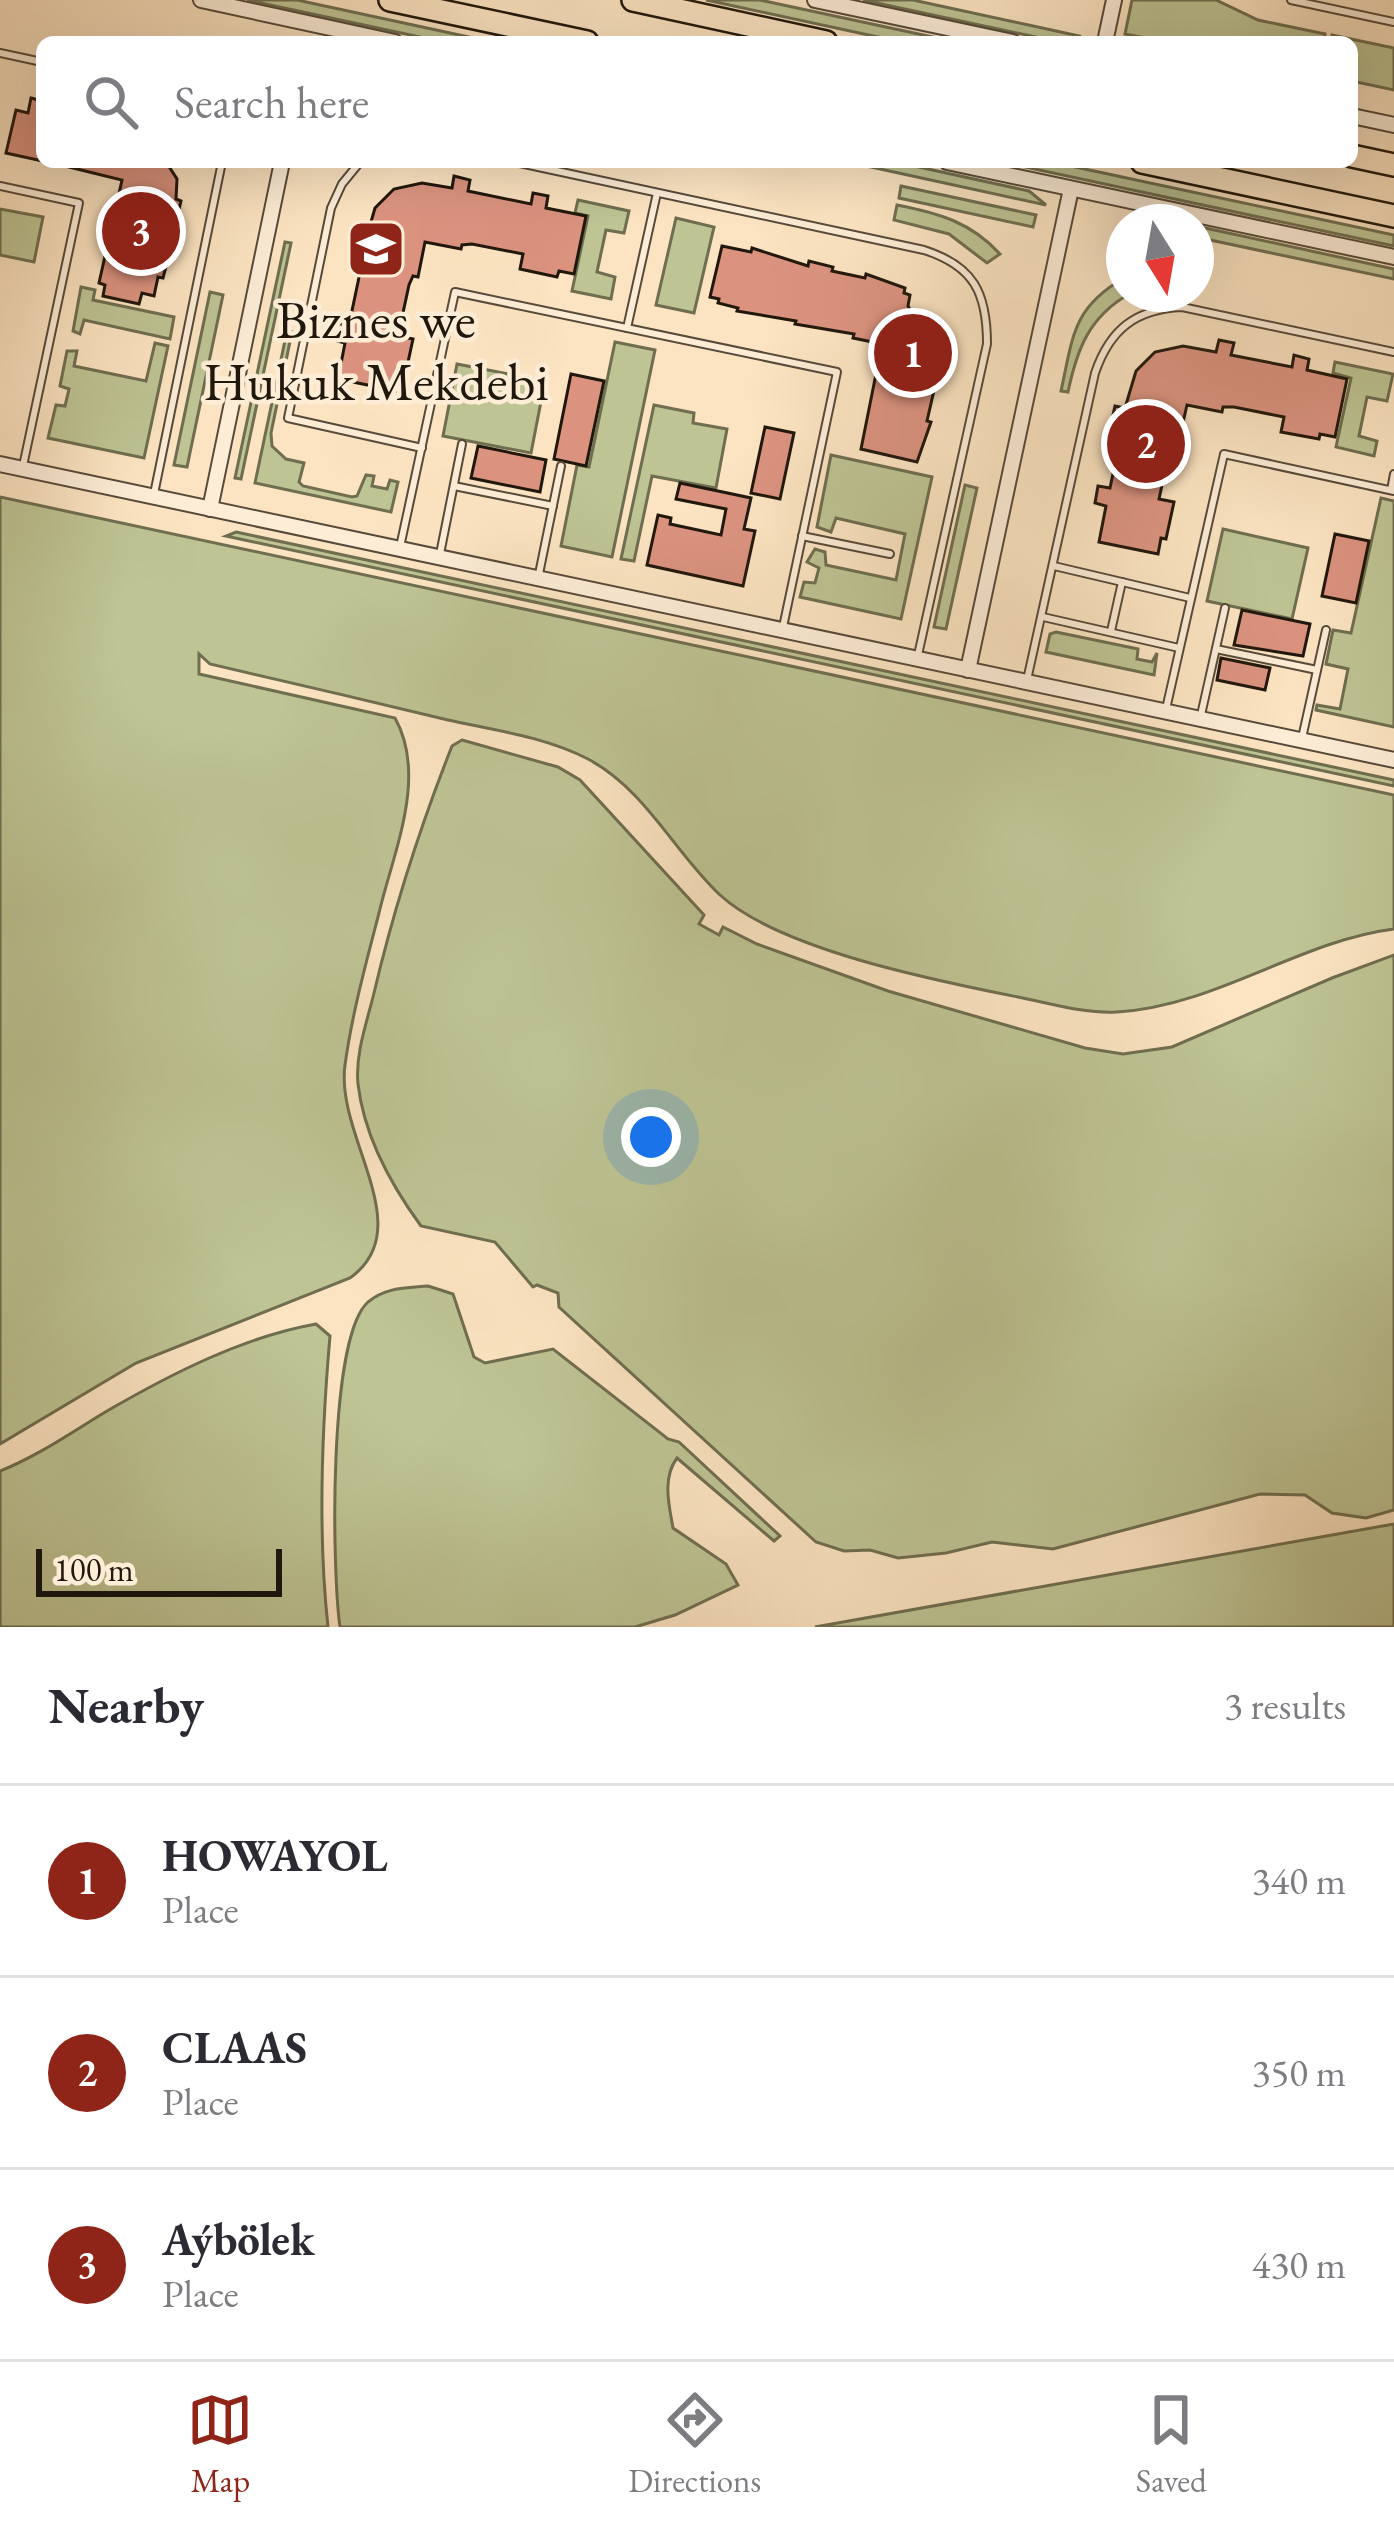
<!DOCTYPE html>
<html lang="en">
<head>
<meta charset="utf-8">
<style>
	:root { --surface:#fff; --page:#f2f2f3; --text:#2b2b33; --muted:#7c7c81; --line:#e1e1e2; --accent:#8f2418 }
	body { margin:0; font-family:"EB Garamond",serif; background:var(--page); color:var(--text) }
	.compass { position:absolute; left:1106px; top:204px; width:108px; height:108px; border-radius:50%; background:var(--surface); box-shadow:0 12px 48px #0002; rotate:169deg }
	.scale { position:absolute; left:36px; bottom:30px; width:246px; box-sizing:border-box; padding-left:12px; border:6px solid #20170d; border-top:0; font-size:33px; line-height:42px; white-space:nowrap; color:#20170d; -webkit-text-stroke:9px #fdedd7; paint-order:stroke }
	.you { position:absolute; left:651px; top:1137px; width:42px; height:42px; margin:-30px; border:9px solid #fff; border-radius:50%; background:#1a73e8; box-shadow:0 0 0 18px #1a73e833 }
	.badge { display:grid; place-items:center; width:78px; height:78px; border-radius:50%; background:var(--accent); color:#fff; font-size:39px; font-weight:700 }
	.pin { position:absolute; translate:-50% -50%; border:6px solid #fff; box-shadow:0 3px 12px #0006 }
	.list { margin:0; padding:0; list-style:none }
	h2 { display:flex; justify-content:space-between; align-items:center; height:156px; margin:0; padding:0 48px; font-size:51px }
	h2 small { font-size:39px; font-weight:400; color:var(--muted) }
	.list li { display:grid; grid-template-columns:78px 1fr auto; gap:36px; align-items:center; box-sizing:border-box; height:192px; padding:0 48px; border-top:3px solid var(--line) }
	.list b { display:block; font-size:45px; white-space:nowrap }
	.list p { margin:0; font-size:39px; white-space:nowrap; color:var(--muted) }
	.list em { font-size:39px; font-style:normal; color:var(--muted) }
	.icon { flex:none; width:66px; height:66px; fill:none; stroke:currentColor; stroke-width:2; stroke-linecap:round; stroke-linejoin:round }
	.map { position:relative; flex:none; width:1394px; height:1627px; overflow:hidden }
	.search { position:absolute; background:var(--surface); box-shadow:0 12px 48px #0002; left:36px; right:36px; top:36px; height:132px; display:flex; align-items:center; gap:30px; box-sizing:border-box; padding:0 42px; border-radius:18px; color:var(--muted); font-size:45px }
	.sheet { height:732px; background:var(--surface) }
	nav { display:flex; justify-content:space-around; align-items:center; box-sizing:border-box; height:168px; border-top:3px solid var(--line); background:var(--surface); font-size:33px; color:var(--muted) }
	nav a { display:grid; justify-items:center; gap:6px }
	nav .on { color:var(--accent) }
	.map>svg:first-child { display:block }
</style>
</head>
<body>
<div class="map">
<svg width="1394" height="1627" viewBox="0 0 1394 1627">
	<rect width="100%" height="100%" fill="#fce4c2"/>
	<filter id="stains"><feTurbulence type="fractalNoise" baseFrequency=".00167" numOctaves="4"/><feColorMatrix values="0 0 0 0 .2 0 0 0 0 .09 0 0 0 0 .02 0 0 0 .5 -.17"/></filter>
	<radialGradient id="worn" r=".72"><stop offset=".6" stop-color="#630" stop-opacity="0"/><stop offset="1" stop-color="#630" stop-opacity=".3"/></radialGradient>
	<g fill="#bec494" stroke="#6f6e50" stroke-width="3">
		<polygon points="247,0 297,0 492,42 443,42"/>
		<polygon points="706,0 760,0 956,42 901,42"/>
		<polygon points="863,0 913,0 1079,36 1074,42 1059,42"/>
		<polygon points="1132,0 1216,0 1258,20 1325,34 1324,42 1165,42 1125,34"/>
		<polygon points="1332,35 1394,48 1394,90 1352,81 1352,42 1330,42"/>
		<polygon points="848,162 896,162 1029,191 1046,205"/>
		<polygon points="1002,162 1052,162 1394,235 1394,246"/>
		<polygon points="901,186 1036,215 1033,227 899,198"/>
		<polygon points="578,200 629,211 624,233 606,230 597,272 615,277 611,299 572,291 588,216 575,213"/>
		<path d="M897 205C938 213 971 222 1000 254L987 263 949 234 894 220Z"/>
		<polygon points="0,209 43,217 34,262 0,255"/>
		<polygon points="676,218 714,227 694,313 656,305"/>
		<polygon points="1196,226 1394,269 1394,279 1196,237"/>
		<polygon points="285,242 291,243 241,479 235,478"/>
		<path d="M1124 278V294H1129C1089 317 1077 349 1068 392L1061 391C1073 337 1072 308 1124 278Z"/>
		<polygon points="81,287 95,290 93,300 174,317 170,339 84,320 80,334 73,331"/>
		<polygon points="210,292 223,295 187,467 174,465"/>
		<polygon points="287,331 292,332 271,433 272,446 286,459 304,463 299,482 303,486 352,497 357,496 366,475 374,476 372,486 387,489 390,480 398,482 391,512 255,483"/>
		<polygon points="615,342 655,350 612,557 561,546 577,465 589,467"/>
		<polygon points="155,343 168,346 144,458 48,438 56,405 65,406 69,389 60,386 67,351 77,351 74,366 146,381"/>
		<polygon points="1335,362 1393,374 1387,401 1367,397 1359,436 1377,441 1374,456 1336,447 1351,378 1333,373"/>
		<polygon points="457,364 545,381 531,453 443,436"/>
		<polygon points="654,405 694,413 693,423 727,429 716,488 652,476 634,561 621,559"/>
		<polygon points="831,455 932,477 901,619 800,597 804,582 815,583 819,568 807,562 815,549 825,552 826,565 896,580 905,534 836,518 831,532 817,527"/>
		<polygon points="965,485 977,488 946,629 934,627"/>
		<path d="M0 497 1394 795V929C1299 941 1216 1006 1117 1012 1084 1014 1050 1003 1018 997 938 981 780 950 720 895 674 852 646 790 588 759 546 737 494 730 448 720 369 701 289 682 210 664L199 654V674L395 718C428 777 393 853 379 913 366 963 352 1014 345 1065 335 1137 420 1228 350 1278L136 1363 0 1444Z"/>
		<polygon points="1381,498 1394,501 1394,727 1316,710 1317,705 1340,709 1348,669 1326,664 1333,630 1351,633"/>
		<polygon points="1223,529 1308,548 1292,619 1207,601"/>
		<polygon points="236,532 1394,780 1394,786 226,536"/>
		<polygon points="1056,632 1138,649 1137,659 1152,662 1157,653 1154,675 1046,652 1050,634"/>
		<path d="M462 740 558 767 580 780 704 915 699 924 719 935 723 927 757 944 888 991 1085 1048 1123 1054 1172 1047 1332 978 1394 955V1510L1366 1518 1332 1513 1305 1495 1260 1494 1053 1549 992 1542 946 1553 898 1558 870 1550 844 1551 816 1542 559 1307 558 1293 537 1285 533 1287 495 1242 421 1226C391 1185 364 1136 358 1084 355 1054 367 1022 374 993 394 908 420 827 452 746Z"/>
		<path d="M428 1286 453 1294 474 1357 485 1363 553 1349 668 1439 679 1442 780 1536 774 1541 677 1458C662 1478 669 1505 673 1528L726 1564 738 1585 675 1615 635 1627H340C332 1570 328 1338 368 1302 386 1287 406 1288 428 1286Z"/>
		<path d="M316 1324 330 1336C322 1427 318 1536 328 1627H0V1471C38 1456 72 1432 107 1411 171 1374 243 1337 316 1324Z"/>
		<polygon points="1394,1524 1394,1627 815,1627"/>
	</g>
	<g fill="#db9380" stroke="#20170d" stroke-width="3">
		<polygon points="31,98 42,101 42,161 6,153 16,110 28,113"/>
		<polygon points="69,162 166,162 177,179 176,199 181,201 176,222 171,221 163,257 168,259 163,278 158,277 154,296 142,293 139,304 103,296 105,285 99,283 122,180 69,167"/>
		<polygon points="454,176 470,180 468,191 531,204 533,193 548,196 546,208 586,216 574,274 559,271 557,277 520,269 523,254 472,244 462,245 461,249 425,242 418,277 413,276 409,285 398,336 413,339 405,376 400,376 397,391 338,379 345,343 333,340 337,323 349,325 362,263 350,261 354,243 364,246 375,208 394,189 422,183 452,188"/>
		<polygon points="722,246 751,252 752,248 808,266 809,261 833,267 832,271 865,278 866,274 905,288 904,293 910,295 908,306 929,340 939,342 937,348 943,350 940,365 944,366 939,387 935,386 927,421 931,422 917,462 861,449 882,344 853,338 854,334 795,324 796,321 737,311 738,308 718,303 719,299 710,297"/>
		<polygon points="1219,340 1234,343 1231,355 1292,367 1294,355 1309,359 1307,370 1347,379 1335,437 1320,434 1319,439 1281,432 1284,417 1234,407 1223,407 1222,412 1187,405 1179,440 1174,439 1170,448 1159,499 1174,502 1166,539 1161,538 1158,554 1099,542 1106,506 1095,503 1098,486 1110,488 1123,426 1111,424 1115,406 1125,408 1136,371 1155,352 1183,346 1216,352"/>
		<polygon points="571,374 604,381 586,466 554,459"/>
		<polygon points="765,427 794,433 780,499 751,493"/>
		<polygon points="478,446 546,460 540,492 471,478"/>
		<polygon points="680,483 751,498 744,529 755,531 743,586 647,565 658,515 671,518 670,524 721,535 726,509 676,499"/>
		<polygon points="1335,534 1369,541 1356,603 1322,596"/>
		<polygon points="1242,610 1310,624 1303,656 1234,645"/>
		<polygon points="1221,658 1270,668 1265,690 1217,680"/>
	</g>
	<g fill="none" stroke-linecap="round" stroke-linejoin="round">
		<defs>
			<g id="service">
				<polyline points="1291,0 1394,22"/>
				<polyline points="0,53 42,62"/>
				<polyline points="360,162 342,184 331,208 288,418 422,448"/>
				<path d="M515 162 924 250C974 266 987 293 987 344L918 655"/>
				<polyline points="0,186 79,203 23,466"/>
				<polyline points="627,328 657,193"/>
				<polyline points="454,486 553,506"/>
				<polyline points="1391,490 1394,474"/>
				<polyline points="154,494 222,162"/>
				<polyline points="802,536 890,554"/>
				<polyline points="400,547 455,292 837,372 783,627"/>
				<polyline points="440,554 462,444"/>
				<polyline points="1054,566 1190,598"/>
				<polyline points="539,574 561,466"/>
				<polyline points="1043,617 1179,648"/>
				<polyline points="1111,631 1122,582"/>
				<polyline points="1216,649 1317,670"/>
				<path d="M1027 680 1095 373C1110 329 1136 309 1182 307L1394 352"/>
				<polyline points="1166,709 1224,454 1394,491"/>
				<polyline points="1201,715 1225,608"/>
				<polyline points="1302,738 1326,630"/>
			</g>
			<g id="minor">
				<polyline points="201,0 395,42"/>
				<polyline points="815,0 1013,42"/>
				<polyline points="1105,42 1114,0"/>
				<polyline points="1352,116 1394,125"/>
				<polyline points="947,162 1394,257"/>
				<polyline points="0,464 1394,760"/>
				<polyline points="210,509 282,162"/>
				<polyline points="968,670 1071,189"/>
			</g>
			<g id="primary">
				<polyline points="390,0 587,42"/>
				<polyline points="633,0 826,42"/>
				<polyline points="1352,156 1394,165"/>
				<polyline points="1142,162 1394,216"/>
			</g>
		</defs>
		<use href="#service" stroke="#574a3a" stroke-width="10"/>
		<use href="#minor" stroke="#574a3a" stroke-width="18"/>
		<use href="#primary" stroke="#20170d" stroke-width="26"/>
		<use href="#service" stroke="#fdedd7" stroke-width="6"/>
		<use href="#minor" stroke="#fdedd7" stroke-width="14"/>
		<use href="#primary" stroke="#fce4c2" stroke-width="21"/>
	</g>
	<defs>
		<symbol id="school-square" viewBox="-11 -11 22 22"><rect x="-9" y="-9" width="18" height="18" rx="4" fill="#8f2418" stroke="#fdedd7"/><path d="M0-5L7-2L0 1L-7-2ZM-4 1L0 2.5L4 1V4Q0 6-4 4Z" fill="#fff"/></symbol>
	</defs>
	<g fill-rule="evenodd">
		<use href="#school-square" x="343" y="216" width="66" height="66"/>
	</g>
	<g text-anchor="middle" dominant-baseline="central" stroke-width="9" stroke-linejoin="round" paint-order="stroke">
		<g font-size="54" fill="#20170d" stroke="#fdedd7">
			<text x="376" y="319">Biznes we<tspan x="376" dy="62">Hukuk Mekdebi</tspan></text>
		</g>
	</g>
	<rect width="100%" height="100%" filter="url(#stains)"/>
	<rect width="100%" height="100%" fill="url(#worn)"/>
</svg>
<svg class="compass" viewBox="-18 -18 36 36"><path d="M0-13l5 13h-10z" fill="#e53935"/><path d="M0 13l5-13h-10z" fill="#7c7c81"/></svg>
<div class="scale">100 m</div>
<div class="you"></div>
<div class="pin badge" style="left:913px;top:353px">1</div>
<div class="pin badge" style="left:1146px;top:444px">2</div>
<div class="pin badge" style="left:141px;top:231px">3</div>
<div class="search"><svg class="icon" aria-label="search" viewBox="0 0 24 24"><circle cx="10" cy="10" r="6"/><path d="M15 15l6 6"/></svg>Search here</div>
</div>
<section class="sheet">
<h2>Nearby<small>3 results</small></h2>
<ul class="list">
<li><span class="badge">1</span><div><b>HOWAYOL</b><p>Place</p></div><em>340 m</em></li>
<li><span class="badge">2</span><div><b>CLAAS</b><p>Place</p></div><em>350 m</em></li>
<li><span class="badge">3</span><div><b>Aýbölek</b><p>Place</p></div><em>430 m</em></li>
</ul>
</section>
<nav>
<a class="on"><svg class="icon" aria-label="map" viewBox="0 0 24 24"><path d="M3 6l6-2 6 2 6-2v14l-6 2-6-2-6 2zM9 4v14M15 6v14"/></svg>Map</a>
<a><svg class="icon" aria-label="directions" viewBox="0 0 24 24"><path d="M12 3l9 9-9 9-9-9zM9 14v-3h6M13 9l2 2-2 2"/></svg>Directions</a>
<a><svg class="icon" aria-label="saved" viewBox="0 0 24 24"><path d="M7 4h10v16l-5-4-5 4z"/></svg>Saved</a>
</nav>
</body>
</html>
